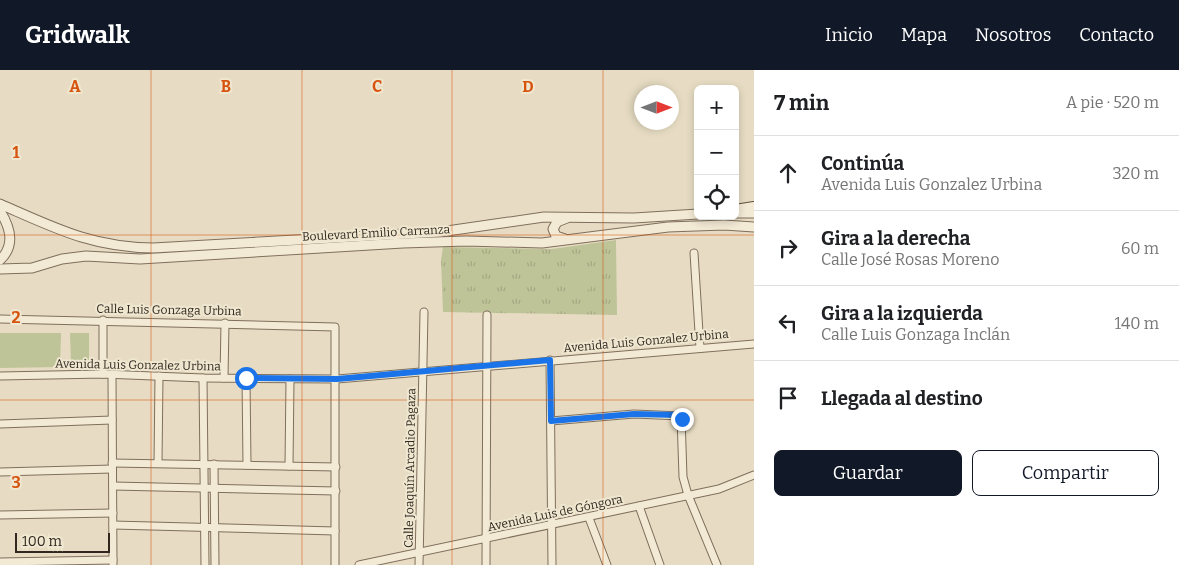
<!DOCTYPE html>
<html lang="es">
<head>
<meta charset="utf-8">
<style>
	:root { --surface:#fff; --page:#f6f6f6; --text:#202124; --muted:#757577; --line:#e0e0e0; --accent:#111827 }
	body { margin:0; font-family:Bitter,serif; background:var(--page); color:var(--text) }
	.controls { position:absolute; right:15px; top:15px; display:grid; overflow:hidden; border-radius:8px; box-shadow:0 2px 8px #0003 }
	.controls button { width:45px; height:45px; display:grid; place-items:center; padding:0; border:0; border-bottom:1px solid var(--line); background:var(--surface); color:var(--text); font:25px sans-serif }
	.compass { position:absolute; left:634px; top:15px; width:45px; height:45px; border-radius:50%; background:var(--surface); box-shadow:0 2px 8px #0003; rotate:90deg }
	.scale { position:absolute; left:15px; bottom:12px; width:95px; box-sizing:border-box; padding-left:5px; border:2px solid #31271e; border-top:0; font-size:14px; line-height:18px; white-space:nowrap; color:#31271e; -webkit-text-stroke:4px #f0e7d1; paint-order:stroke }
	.stop { position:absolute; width:15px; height:15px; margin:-11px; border:4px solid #1a73e8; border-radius:50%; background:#fff }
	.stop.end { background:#1a73e8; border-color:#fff; box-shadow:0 1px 5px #0008 }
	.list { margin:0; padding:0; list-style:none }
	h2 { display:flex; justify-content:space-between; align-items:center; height:65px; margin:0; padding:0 20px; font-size:21px }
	h2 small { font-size:16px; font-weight:400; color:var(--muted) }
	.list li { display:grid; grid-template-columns:32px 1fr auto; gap:15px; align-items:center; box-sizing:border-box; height:75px; padding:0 20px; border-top:1px solid var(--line) }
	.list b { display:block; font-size:19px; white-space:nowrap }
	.list p { margin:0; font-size:16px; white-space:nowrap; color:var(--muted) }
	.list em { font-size:16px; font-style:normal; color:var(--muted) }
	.actions { display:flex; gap:10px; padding:15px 20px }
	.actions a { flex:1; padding:11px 0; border:1px solid var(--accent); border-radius:8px; text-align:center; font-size:18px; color:var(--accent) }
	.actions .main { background:var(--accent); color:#fff }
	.icon { flex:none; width:28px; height:28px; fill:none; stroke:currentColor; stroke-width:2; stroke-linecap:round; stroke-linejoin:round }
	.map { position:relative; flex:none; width:754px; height:495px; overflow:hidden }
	header { display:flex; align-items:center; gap:30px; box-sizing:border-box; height:70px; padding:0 25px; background:var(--accent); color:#fff }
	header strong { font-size:24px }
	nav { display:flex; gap:28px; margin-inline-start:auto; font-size:18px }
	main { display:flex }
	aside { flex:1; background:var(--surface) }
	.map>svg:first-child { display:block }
</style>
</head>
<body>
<header>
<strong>Gridwalk</strong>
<nav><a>Inicio</a><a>Mapa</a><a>Nosotros</a><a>Contacto</a></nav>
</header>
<main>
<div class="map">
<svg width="754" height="495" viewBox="0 0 754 495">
	<defs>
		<pattern id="park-tufts" width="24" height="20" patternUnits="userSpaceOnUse" patternTransform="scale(1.25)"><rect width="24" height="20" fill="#bec498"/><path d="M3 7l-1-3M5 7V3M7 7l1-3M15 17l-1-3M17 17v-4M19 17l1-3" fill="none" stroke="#a4a883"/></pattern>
	</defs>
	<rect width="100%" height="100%" fill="#e7dcc3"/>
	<polygon fill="url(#park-tufts)" points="616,170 617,245 443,242 441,190 443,177 552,179"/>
	<g fill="#bec498">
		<polygon points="575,190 598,207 589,220 565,204"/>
		<polygon points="0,263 61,263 60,297 0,298"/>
		<polygon points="70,263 89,263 89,294 71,294"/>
	</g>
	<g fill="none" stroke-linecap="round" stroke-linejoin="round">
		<defs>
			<g id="minor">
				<polyline points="694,183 700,278"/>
				<polyline points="0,249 335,257 335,495"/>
				<polyline points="103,250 103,304"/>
				<polyline points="550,290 552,495"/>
				<polyline points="112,304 113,495"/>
				<polyline points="0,306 103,304 203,308 337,309 754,274"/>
				<polyline points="203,308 205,495"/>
				<polyline points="224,308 225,253"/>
				<polyline points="246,308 247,395"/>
				<polyline points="551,351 634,344 681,346 683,407 688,425 717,495"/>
				<polyline points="0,354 112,350"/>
				<polyline points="112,393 336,397"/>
				<polyline points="158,393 159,306"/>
				<polyline points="214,394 215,495"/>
				<polyline points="289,396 290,309"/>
				<polyline points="0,402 112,399"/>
				<polyline points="113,416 336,421"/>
				<polyline points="639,436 660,495"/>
				<polyline points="0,445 113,443"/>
				<polyline points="589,448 607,495"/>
				<polyline points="113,455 335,461"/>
				<polyline points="0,492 113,490"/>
				<polyline points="359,495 719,419 754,405"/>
				<polyline points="419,495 424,242"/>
				<polyline points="486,495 487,245"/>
			</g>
			<g id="tertiary">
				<path d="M0 134C55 158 91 177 153 178L440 162 544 147 634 148 698 144"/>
				<path d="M0 141C10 157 16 175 0 190"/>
				<polyline points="735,143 754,143"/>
				<polyline points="565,169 556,166 553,159 557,152 567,148"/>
				<polyline points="0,199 32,198 62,189 86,186 140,189 403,173 466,171 542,173 668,157 724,155 754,157"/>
			</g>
			<polyline id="secondary" points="735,140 754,137"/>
		</defs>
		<use href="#minor" stroke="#7f6f5c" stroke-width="9"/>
		<use href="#tertiary" stroke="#7f6f5c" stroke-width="11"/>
		<use href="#secondary" stroke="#61503f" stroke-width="12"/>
		<use href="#minor" stroke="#f3ead5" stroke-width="7"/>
		<use href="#tertiary" stroke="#f3ead5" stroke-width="9"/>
		<use href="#secondary" stroke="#f3ead5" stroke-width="10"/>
	</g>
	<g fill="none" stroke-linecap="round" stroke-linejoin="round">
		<polyline stroke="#1a73e8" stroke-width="6" points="246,308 337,309 550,290 551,351 634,344 678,345 682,349"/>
	</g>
	<path fill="none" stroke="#d6540e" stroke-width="1" stroke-opacity="0.55" d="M151 0V495M302 0V495M452 0V495M603 0V495M0 165H754M0 330H754"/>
	<g text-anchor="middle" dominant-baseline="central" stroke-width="4" stroke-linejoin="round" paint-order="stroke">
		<g font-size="12" fill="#31271e" stroke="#f0e7d1">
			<text transform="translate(376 163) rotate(-3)">Boulevard Emilio Carranza</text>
			<text transform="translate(169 240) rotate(1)">Calle Luis Gonzaga Urbina</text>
			<text transform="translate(646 271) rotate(-5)">Avenida Luis Gonzalez Urbina</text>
			<text transform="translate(138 295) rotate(1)">Avenida Luis Gonzalez Urbina</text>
			<text transform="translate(410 398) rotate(-89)">Calle Joaquín Arcadio Pagaza</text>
			<text transform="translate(555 443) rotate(-12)">Avenida Luis de Góngora</text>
		</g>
	</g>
	<g font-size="16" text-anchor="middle" font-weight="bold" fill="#d6540e" stroke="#f0e7d1" stroke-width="4" stroke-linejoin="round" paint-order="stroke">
		<text x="75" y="22">A</text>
		<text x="226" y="22">B</text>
		<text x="377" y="22">C</text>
		<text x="528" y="22">D</text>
		<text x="16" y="88">1</text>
		<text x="16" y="253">2</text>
		<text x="16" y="418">3</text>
	</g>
</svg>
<div class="controls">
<button>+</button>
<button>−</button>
<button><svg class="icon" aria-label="locate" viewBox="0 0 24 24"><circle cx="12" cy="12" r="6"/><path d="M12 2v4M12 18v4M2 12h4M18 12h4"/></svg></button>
</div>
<svg class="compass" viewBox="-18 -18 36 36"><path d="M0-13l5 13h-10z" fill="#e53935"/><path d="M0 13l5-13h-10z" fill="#757577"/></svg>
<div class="scale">100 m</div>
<div class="stop" style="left:246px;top:308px"></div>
<div class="stop end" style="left:682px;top:349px"></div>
</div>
<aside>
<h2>7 min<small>A pie · 520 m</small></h2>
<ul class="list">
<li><svg class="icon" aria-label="ahead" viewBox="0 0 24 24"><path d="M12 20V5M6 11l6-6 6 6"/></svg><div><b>Continúa</b><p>Avenida Luis Gonzalez Urbina</p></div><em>320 m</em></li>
<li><svg class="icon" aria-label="right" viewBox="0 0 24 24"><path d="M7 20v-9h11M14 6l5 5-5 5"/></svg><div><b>Gira a la derecha</b><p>Calle José Rosas Moreno</p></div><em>60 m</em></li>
<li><svg class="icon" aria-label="left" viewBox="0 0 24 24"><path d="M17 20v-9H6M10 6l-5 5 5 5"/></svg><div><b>Gira a la izquierda</b><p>Calle Luis Gonzaga Inclán</p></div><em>140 m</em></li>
<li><svg class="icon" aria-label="arrive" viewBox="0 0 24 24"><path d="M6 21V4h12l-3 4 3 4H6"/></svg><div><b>Llegada al destino</b></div></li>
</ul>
<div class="actions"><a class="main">Guardar</a><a>Compartir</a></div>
</aside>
</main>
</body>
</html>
